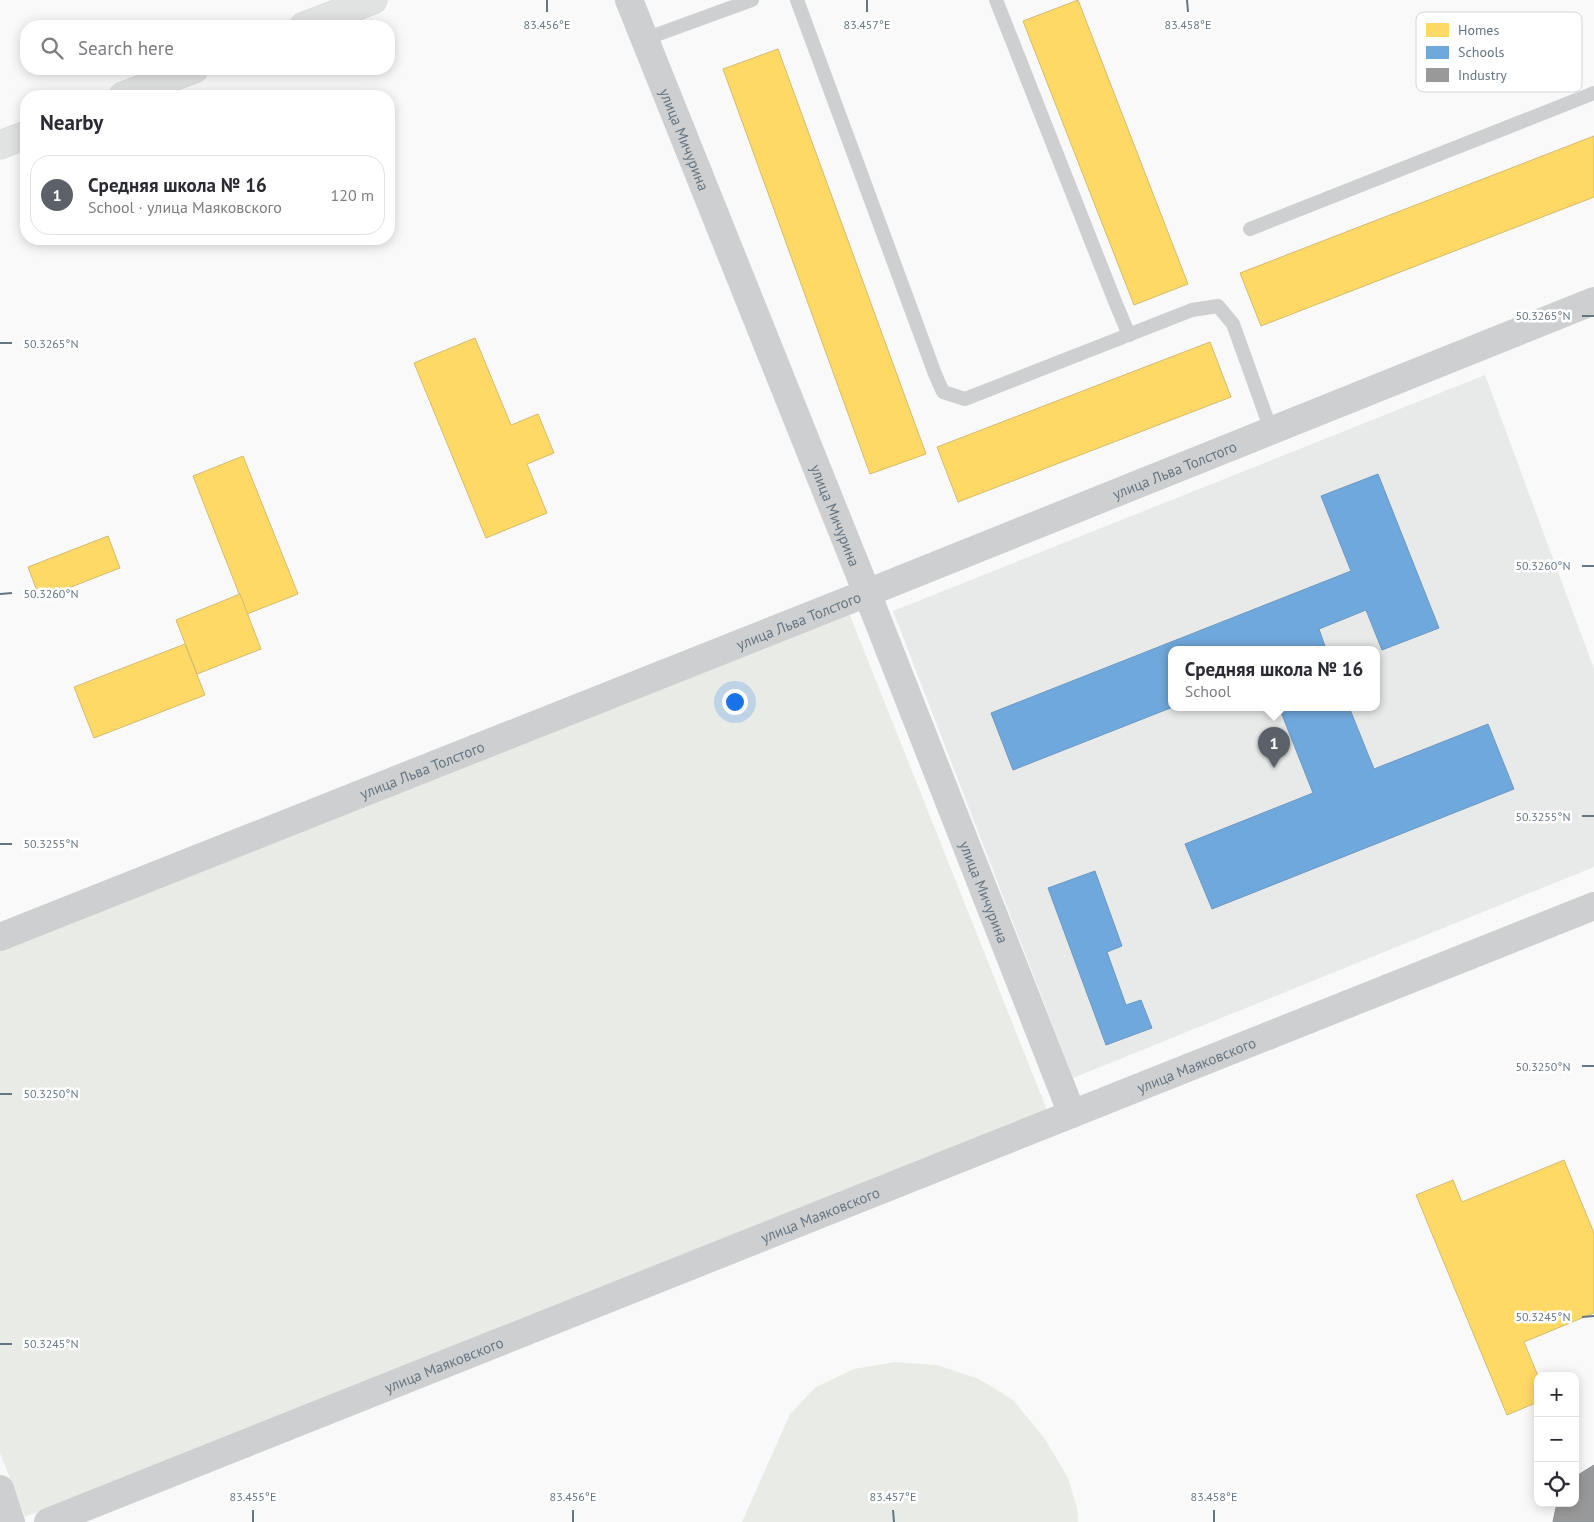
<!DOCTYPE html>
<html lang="en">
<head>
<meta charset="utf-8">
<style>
	:root { --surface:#fff; --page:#f2f2f3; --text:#2b2b33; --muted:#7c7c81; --line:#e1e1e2; --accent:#5c6169 }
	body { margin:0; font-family:"PT Sans",sans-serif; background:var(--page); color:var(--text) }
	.controls { position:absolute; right:15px; bottom:15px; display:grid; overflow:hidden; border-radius:10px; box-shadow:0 2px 12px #0003 }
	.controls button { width:45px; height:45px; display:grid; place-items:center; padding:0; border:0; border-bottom:1px solid var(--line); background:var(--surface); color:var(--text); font:25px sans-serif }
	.you { position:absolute; left:734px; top:701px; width:18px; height:18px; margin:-12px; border:4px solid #fff; border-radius:50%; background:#1a73e8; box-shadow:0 0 0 8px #1a73e833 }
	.badge { display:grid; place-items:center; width:32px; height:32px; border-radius:50%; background:var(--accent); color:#fff; font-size:16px; font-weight:700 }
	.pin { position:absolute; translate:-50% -41px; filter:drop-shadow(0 1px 2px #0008) }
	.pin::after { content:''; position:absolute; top:26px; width:18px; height:15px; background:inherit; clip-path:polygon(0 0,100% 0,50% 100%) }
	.popup { position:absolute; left:1168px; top:646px; width:212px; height:65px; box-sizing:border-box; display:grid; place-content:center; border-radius:10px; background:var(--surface); filter:drop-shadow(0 1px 4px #0005); font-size:16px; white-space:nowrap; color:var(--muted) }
	.popup b { font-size:19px; color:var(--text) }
	.popup::after { content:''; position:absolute; left:50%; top:100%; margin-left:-10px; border:10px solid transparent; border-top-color:var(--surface) }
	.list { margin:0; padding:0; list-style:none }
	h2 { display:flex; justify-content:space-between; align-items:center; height:65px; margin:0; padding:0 20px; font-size:21px }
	h2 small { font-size:16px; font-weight:400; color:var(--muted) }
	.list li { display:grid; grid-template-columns:32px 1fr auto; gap:15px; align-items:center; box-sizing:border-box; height:80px; margin:0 10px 10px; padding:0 10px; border:1px solid var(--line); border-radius:20px }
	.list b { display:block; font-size:19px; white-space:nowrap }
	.list p { margin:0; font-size:16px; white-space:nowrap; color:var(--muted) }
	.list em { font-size:16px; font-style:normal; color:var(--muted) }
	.icon { flex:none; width:28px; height:28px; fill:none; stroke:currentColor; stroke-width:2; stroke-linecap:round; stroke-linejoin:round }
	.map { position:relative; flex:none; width:1594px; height:1522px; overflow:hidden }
	.search { position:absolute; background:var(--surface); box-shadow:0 2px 12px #0003; left:20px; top:20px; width:375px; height:55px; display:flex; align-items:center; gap:12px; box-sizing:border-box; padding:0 18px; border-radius:20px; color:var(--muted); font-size:19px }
	.panel { position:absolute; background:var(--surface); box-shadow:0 2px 12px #0003; left:20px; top:90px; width:375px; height:155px; border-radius:20px }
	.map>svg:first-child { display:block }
</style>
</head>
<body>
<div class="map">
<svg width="1594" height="1522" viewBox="0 0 1594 1522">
	<rect width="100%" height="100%" fill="#f9f9f9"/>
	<path fill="#e8e9e9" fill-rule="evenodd" d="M1485 375 1594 669V867L1073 1078 893 611ZM1172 649H1376V707H1172Z"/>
	<g fill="#e8ebe6">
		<polygon points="849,613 1047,1110 25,1517 0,1453 0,951"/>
		<polygon points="895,1362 937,1365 979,1379 1013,1400 1045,1439 1068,1478 1077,1508 1078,1522 742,1522 790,1414 816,1387 854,1369"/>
	</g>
	<g fill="#ffd966" stroke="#d1bb6f">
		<polygon points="1078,0 1188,284 1134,305 1023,21"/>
		<polygon points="778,49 926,454 870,474 723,69"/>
		<polygon points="1594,136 1594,197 1261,326 1240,273"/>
		<polygon points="475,338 511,425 538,414 554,453 527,464 547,513 486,538 414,363"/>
		<polygon points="1210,342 1231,397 958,502 937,447"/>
		<polygon points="243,456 298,594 247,614 193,476"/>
		<polygon points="108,536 120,568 40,599 28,567"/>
		<polygon points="240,594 261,649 197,674 176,620"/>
		<polygon points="185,644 205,695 94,738 74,687"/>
		<polygon points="1564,1160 1594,1233 1594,1313 1524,1342 1538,1376 1538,1402 1507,1415 1416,1195 1453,1180 1462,1202"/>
	</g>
	<g fill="#6fa8dc" stroke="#6c99c1">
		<polygon points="1378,474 1439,628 1382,650 1366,610 1319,629 1326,649 1172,649 1172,707 1173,707 1013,770 991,713 1351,571 1321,496"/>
		<polygon points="1279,707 1349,707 1374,769 1488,724 1514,789 1212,909 1185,844 1313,793"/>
		<polygon points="1095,871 1122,946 1107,952 1126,1005 1141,1000 1152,1028 1106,1045 1048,888"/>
	</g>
	<polygon fill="#999" stroke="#898e92" points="1594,1465 1594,1522 1553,1522 1557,1503 1575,1503 1575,1477"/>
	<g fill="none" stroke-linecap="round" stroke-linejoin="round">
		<defs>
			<g id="primary">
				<polyline points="304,26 373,0"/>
				<polyline points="123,96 194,69"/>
				<polyline points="0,145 26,135"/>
			</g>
		</defs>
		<use href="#primary" stroke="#d5d6d7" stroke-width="29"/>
		<g stroke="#cecfd0" stroke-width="14">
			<polyline points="797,0 935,374 943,392 965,399 1192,310 1218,306 1233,324 1271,430"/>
			<polyline points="996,0 1116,304 1129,335"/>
			<polyline points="645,39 752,0"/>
			<polyline points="1250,229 1594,93"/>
		</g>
		<g stroke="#cecfd0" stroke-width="28">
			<path id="s1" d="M629 0 867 593 1072 1114"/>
			<path id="s2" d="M0 937 867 593 1594 301"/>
			<polyline points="0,1489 11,1522"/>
			<path id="s3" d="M48 1522 1594 906"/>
		</g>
		<use href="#primary" stroke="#e1e2e2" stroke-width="28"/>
	</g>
	<path fill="none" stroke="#657683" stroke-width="2" d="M547 0V12M867 0V12M1187 0 1188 12M1582 316H1594M0 343H12M1582 566H1594M0 594 12 593M1582 816H1594M0 844H12M1582 1066H1594M0 1094H12M1582 1317 1594 1316M0 1344H12M253 1510V1522M573 1510V1522M893 1510 894 1522M1214 1510V1522"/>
	<g text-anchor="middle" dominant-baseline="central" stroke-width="5" stroke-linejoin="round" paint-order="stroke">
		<g font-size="15" fill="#657683" stroke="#fff">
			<text stroke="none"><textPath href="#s1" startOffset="150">улица Мичурина</textPath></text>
			<text stroke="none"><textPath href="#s2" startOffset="1264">улица Льва Толстого</textPath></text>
			<text stroke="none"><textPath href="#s1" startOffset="555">улица Мичурина</textPath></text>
			<text stroke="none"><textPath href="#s2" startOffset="859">улица Льва Толстого</textPath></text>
			<text stroke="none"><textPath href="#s2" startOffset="454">улица Льва Толстого</textPath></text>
			<text stroke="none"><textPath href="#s1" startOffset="960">улица Мичурина</textPath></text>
			<text stroke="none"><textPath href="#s3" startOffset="1236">улица Маяковского</textPath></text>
			<text stroke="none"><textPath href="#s3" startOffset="831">улица Маяковского</textPath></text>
			<text stroke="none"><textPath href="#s3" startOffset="426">улица Маяковского</textPath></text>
		</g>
	</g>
	<rect x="1416" y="12" width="166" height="80" rx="8" fill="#fff" stroke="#d1d6da" stroke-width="1"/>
	<rect x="1426" y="23" width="23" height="14" fill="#ffd966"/>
	<rect x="1426" y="46" width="23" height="13" fill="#6fa8dc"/>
	<rect x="1426" y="68" width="23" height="14" fill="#999"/>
	<g font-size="14" fill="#657683">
		<text x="1458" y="35">Homes</text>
		<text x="1458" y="57">Schools</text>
		<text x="1458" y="80">Industry</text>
	</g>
	<g font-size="12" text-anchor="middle" fill="#657683" stroke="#fff" stroke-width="5" stroke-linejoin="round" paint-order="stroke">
		<text x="547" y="29">83.456°E</text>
		<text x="867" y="29">83.457°E</text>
		<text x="1188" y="29">83.458°E</text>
		<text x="1543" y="320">50.3265°N</text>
		<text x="51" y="348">50.3265°N</text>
		<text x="1543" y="570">50.3260°N</text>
		<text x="51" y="598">50.3260°N</text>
		<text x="1543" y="821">50.3255°N</text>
		<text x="51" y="848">50.3255°N</text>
		<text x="1543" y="1071">50.3250°N</text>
		<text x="51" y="1098">50.3250°N</text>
		<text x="1543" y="1321">50.3245°N</text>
		<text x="51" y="1348">50.3245°N</text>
		<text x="253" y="1501">83.455°E</text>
		<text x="573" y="1501">83.456°E</text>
		<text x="893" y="1501">83.457°E</text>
		<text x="1214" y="1501">83.458°E</text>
	</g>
</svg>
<div class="controls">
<button>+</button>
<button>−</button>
<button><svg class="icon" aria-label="locate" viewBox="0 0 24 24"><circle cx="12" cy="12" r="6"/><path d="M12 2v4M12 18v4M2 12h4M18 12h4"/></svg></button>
</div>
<div class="you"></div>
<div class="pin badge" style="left:1274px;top:768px">1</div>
<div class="popup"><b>Средняя школа № 16</b>School</div>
<div class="search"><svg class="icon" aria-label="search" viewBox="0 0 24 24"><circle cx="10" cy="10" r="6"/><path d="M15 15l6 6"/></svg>Search here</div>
<section class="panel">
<h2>Nearby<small></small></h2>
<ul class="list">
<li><span class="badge">1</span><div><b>Средняя школа № 16</b><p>School · улица Маяковского</p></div><em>120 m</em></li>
</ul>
</section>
</div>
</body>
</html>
